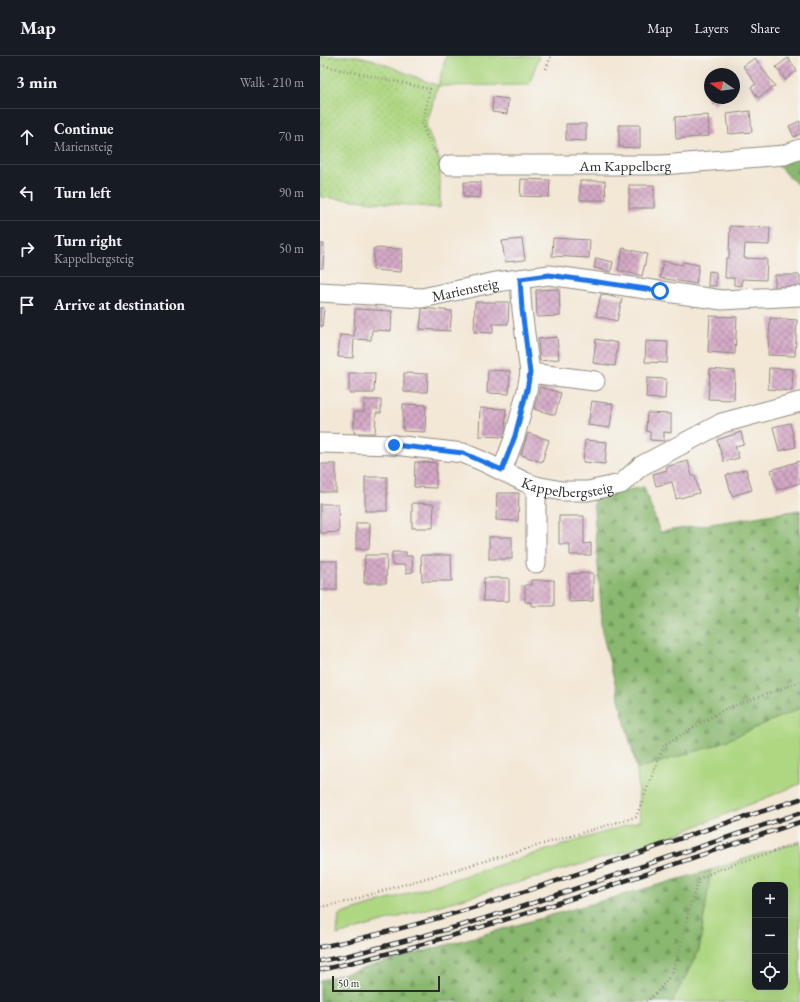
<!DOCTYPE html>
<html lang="en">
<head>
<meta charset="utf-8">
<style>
	:root { --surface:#171b24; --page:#20242c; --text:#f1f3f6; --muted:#9ea1a6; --line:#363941 }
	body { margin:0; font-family:"EB Garamond",serif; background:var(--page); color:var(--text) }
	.controls { position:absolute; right:12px; bottom:12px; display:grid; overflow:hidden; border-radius:8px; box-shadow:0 4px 16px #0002 }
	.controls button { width:36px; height:36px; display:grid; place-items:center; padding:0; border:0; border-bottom:1px solid var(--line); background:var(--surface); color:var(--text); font:20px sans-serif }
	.compass { position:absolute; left:384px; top:12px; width:36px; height:36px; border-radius:50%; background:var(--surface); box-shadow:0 4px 16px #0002; rotate:283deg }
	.scale { position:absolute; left:12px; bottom:10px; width:108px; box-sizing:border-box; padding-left:4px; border:2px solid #2b2b2b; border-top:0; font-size:11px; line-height:14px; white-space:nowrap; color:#2b2b2b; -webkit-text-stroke:3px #f6f6f2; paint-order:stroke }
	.stop { position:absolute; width:12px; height:12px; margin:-9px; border:3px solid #1a73e8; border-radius:50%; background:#fff }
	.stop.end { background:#1a73e8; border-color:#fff; box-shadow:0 1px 4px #0008 }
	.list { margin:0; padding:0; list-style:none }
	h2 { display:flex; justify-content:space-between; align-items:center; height:52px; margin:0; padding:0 16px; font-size:17px }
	h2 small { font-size:13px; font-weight:400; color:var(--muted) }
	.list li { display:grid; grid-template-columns:26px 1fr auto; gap:12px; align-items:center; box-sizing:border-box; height:56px; padding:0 16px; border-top:1px solid var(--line) }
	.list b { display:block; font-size:15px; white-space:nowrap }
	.list p { margin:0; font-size:13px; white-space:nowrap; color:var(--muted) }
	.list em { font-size:13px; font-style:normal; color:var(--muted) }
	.icon { flex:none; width:22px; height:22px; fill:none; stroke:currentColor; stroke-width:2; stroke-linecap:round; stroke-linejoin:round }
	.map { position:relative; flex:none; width:480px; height:946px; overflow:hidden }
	header { display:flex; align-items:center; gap:24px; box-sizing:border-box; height:56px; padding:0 20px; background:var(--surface); border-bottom:1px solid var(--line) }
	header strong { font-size:19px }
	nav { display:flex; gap:22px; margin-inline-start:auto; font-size:14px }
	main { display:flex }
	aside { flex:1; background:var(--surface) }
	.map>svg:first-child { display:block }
</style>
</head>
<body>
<header>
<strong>Map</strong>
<nav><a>Map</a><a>Layers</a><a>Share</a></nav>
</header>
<main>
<aside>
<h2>3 min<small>Walk · 210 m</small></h2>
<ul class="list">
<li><svg class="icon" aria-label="ahead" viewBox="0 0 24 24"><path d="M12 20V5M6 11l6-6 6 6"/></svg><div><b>Continue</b><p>Mariensteig</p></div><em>70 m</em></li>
<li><svg class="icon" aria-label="left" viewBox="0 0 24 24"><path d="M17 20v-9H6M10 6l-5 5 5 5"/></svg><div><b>Turn left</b></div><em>90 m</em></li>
<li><svg class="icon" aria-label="right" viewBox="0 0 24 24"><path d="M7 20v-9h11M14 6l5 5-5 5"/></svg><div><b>Turn right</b><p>Kappelbergsteig</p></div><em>50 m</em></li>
<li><svg class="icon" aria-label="arrive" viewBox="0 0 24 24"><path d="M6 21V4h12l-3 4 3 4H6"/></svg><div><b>Arrive at destination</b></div></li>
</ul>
</aside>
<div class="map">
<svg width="480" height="946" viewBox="0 0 480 946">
	<defs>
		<pattern id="forest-firs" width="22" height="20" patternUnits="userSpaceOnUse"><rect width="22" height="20" fill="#8ab870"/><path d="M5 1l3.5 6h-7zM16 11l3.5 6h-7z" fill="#71965c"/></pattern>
		<pattern id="garden-dots" width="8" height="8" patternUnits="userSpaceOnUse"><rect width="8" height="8" fill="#aed782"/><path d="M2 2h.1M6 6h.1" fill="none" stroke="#96b970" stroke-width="1.8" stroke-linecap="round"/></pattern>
		<pattern id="building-cross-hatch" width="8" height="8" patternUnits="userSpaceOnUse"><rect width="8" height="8" fill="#d4a9c6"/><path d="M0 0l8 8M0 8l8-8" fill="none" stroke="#ac8aa1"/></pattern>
	</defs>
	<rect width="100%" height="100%" fill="#f6f6f2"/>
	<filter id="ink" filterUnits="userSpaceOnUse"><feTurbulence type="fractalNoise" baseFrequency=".025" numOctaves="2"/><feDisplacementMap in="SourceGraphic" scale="8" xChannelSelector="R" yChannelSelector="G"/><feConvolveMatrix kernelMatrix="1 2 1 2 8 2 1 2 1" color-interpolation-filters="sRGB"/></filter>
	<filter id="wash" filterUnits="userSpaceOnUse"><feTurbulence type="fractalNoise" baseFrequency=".012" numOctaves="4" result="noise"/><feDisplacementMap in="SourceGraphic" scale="16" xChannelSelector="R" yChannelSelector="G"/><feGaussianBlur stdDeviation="0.9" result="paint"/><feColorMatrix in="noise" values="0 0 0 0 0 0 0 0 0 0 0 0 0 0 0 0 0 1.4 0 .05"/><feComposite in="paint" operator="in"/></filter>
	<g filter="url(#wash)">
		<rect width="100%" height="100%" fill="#f3e7d5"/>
		<g fill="#aed782" stroke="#6c8156" fill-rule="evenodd">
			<polygon points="126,0 219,0 209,29 118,30"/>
			<polygon points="480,652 480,728 335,787 17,879 19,859 320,765 317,713 396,689"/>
			<path d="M480 785V946H352L379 894 391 814ZM435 829H465V931H435Z"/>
		</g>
		<g fill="url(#forest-firs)" stroke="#5a724e">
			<polygon points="480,99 480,131 455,107"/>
			<polygon points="324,431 340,476 480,454 480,652 396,689 317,713 283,580 273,440"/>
			<polygon points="391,814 379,894 352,946 0,946 0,924 13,921"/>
		</g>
		<polygon fill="url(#garden-dots)" stroke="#6c8156" points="0,0 38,0 54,4 118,30 106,70 120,106 120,152 0,141"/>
		<g id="blocks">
			<g fill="url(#building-cross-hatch)">
				<polygon points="435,2 455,30 438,42 431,31 436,28 423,10"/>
				<polygon points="468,2 477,15 465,24 456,11"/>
				<polygon points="390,29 390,42 404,42 394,49 384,33"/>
				<polygon points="173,41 188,43 187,58 172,56"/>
				<polygon points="430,55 432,76 409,78 407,58"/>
				<polygon points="388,59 389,80 356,83 355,61"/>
				<polygon points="480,65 480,78 474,81 469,70"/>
				<polygon points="246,68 266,68 266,85 246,84"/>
				<polygon points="299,69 320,69 320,92 299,91"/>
				<polygon points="201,123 230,124 229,141 200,140"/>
				<polygon points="260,125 285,125 286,144 260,144"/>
				<polygon points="144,126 161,126 160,142 143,141"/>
				<rect x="309" y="129" width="25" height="23"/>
				<polygon points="410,170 450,172 449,189 425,188 424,202 447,203 446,224 422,223 422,230 414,229 414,222 405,222 406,202 409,202"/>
				<polygon points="233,182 270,184 269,202 232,200"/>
				<polygon points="202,183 205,204 185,206 182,185"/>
				<polygon points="0,188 4,188 3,212 0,212"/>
				<polygon points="54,192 82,193 81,216 53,214"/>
				<polygon points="303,192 327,198 322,220 298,214"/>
				<polygon points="276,202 293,206 291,216 274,212"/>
				<polygon points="343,205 362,209 363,206 379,209 376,228 340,222"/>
				<polygon points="389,215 396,216 396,230 388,230"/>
				<polygon points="455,219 480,219 480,235 455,234"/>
				<polygon points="239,233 240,260 217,261 216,234"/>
				<polygon points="281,238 302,243 297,265 276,260"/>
				<polygon points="155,246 189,246 188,268 173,268 173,277 154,276"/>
				<polygon points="0,252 4,252 2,271 0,270"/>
				<polygon points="102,252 132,255 130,275 100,273"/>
				<polygon points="35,253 72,255 71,275 52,274 51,284 34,283 33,302 18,301 20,279 34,280"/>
				<polygon points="390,260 417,261 415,298 388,296"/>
				<polygon points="450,262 477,264 475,300 448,299"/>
				<polygon points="237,281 239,303 220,305 218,283"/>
				<polygon points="276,283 298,287 295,310 273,307"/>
				<polygon points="326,285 348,286 347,307 325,306"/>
				<polygon points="449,312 473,313 472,335 448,333"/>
				<polygon points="390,313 415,315 414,344 388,343"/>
				<polygon points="168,314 190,315 189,338 167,337"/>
				<polygon points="29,317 55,317 54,337 29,337"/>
				<polygon points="84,317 108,318 107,336 84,336"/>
				<polygon points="327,322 346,323 345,343 326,342"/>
				<polygon points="220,331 241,337 235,359 214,353"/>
				<polygon points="44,344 61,344 61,357 56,357 55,377 34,377 34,356 44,356"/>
				<polygon points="272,345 293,348 290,372 268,369"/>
				<polygon points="83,348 106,349 105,376 83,375"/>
				<polygon points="160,352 186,353 185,381 159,380"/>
				<polygon points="327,357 351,358 351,377 344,376 344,385 330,384 330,376 326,375"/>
				<polygon points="470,367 476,391 459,395 453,371"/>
				<polygon points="421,376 424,388 415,390 419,402 404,406 397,384"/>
				<polygon points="208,377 229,384 222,406 201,399"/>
				<polygon points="265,384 287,386 285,408 263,406"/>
				<polygon points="368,405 372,420 375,420 379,437 356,443 352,426 336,430 333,418 347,414 346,411"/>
				<polygon points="480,405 480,427 457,434 451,414"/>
				<polygon points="95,406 116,407 116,432 94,431"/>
				<rect x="0" y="408" width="16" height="28"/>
				<polygon points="426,413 432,434 412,440 406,419"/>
				<rect x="45" y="421" width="22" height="34"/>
				<polygon points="177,437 199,437 198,465 176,464"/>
				<polygon points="92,447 114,448 113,472 92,472"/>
				<polygon points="0,448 18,448 19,476 0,477"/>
				<polygon points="239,460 264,460 264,488 271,487 271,499 250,499 250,488 239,488"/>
				<polygon points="36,467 50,467 49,493 36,493"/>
				<rect x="169" y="481" width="23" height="22"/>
				<polygon points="72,496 86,496 86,500 92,500 93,516 86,517 86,509 72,509"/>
				<polygon points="45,499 67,499 66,527 44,527"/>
				<polygon points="101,499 131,499 132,525 102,525"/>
				<rect x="0" y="505" width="17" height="29"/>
				<polygon points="273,517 273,545 249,546 249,518"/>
				<polygon points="164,522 189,522 189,545 163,545"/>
				<polygon points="211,524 234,524 234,550 211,550 211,546 205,546 205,529 211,529"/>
			</g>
		</g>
	</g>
	<g filter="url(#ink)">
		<use href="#blocks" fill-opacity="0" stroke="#8f8980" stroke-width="1"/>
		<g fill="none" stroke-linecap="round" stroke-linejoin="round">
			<defs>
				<g id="minor">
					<path id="s1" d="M129 109H342L464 99 480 93"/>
					<path id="s2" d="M0 236 102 242 176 226 229 219 402 244 480 240"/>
					<polyline points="210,317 275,325"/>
					<path id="s3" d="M0 387 74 389 143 397 162 405 205 426 216 430 242 435H268L301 428 321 410 402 367 480 346"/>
					<polyline points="182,415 195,380 207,334 210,317 202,254 200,223"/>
					<polyline points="216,430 216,507"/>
				</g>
			</defs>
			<use href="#minor" stroke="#8f8980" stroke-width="21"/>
			<g stroke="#8f8980" stroke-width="2.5" stroke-dasharray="1 3" stroke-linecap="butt">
				<polyline points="0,9 110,33 102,69 111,91 117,98"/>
				<polyline points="226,13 231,0"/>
				<polyline points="0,851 30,845 48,839 316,761 344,689 403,654 480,626"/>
				<polyline points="326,946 339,934 352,917 361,889 370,850 379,823 397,814 480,787"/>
			</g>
			<use href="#minor" stroke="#fff" stroke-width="19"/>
			<defs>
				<g id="rail">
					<path d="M0 891C131 865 256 818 382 775 415 764 447 754 480 743"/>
					<polyline points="0,905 26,900 84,885 143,869 204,850 480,757"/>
					<path d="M0 914C62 900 123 883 184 864 283 834 381 798 480 766"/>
				</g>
			</defs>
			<use href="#rail" stroke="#2b2b2b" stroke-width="4.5"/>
			<use href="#rail" stroke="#f6f6f2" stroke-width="3" stroke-dasharray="9" stroke-linecap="butt"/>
		</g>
	</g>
	<g fill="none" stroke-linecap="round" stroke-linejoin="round" filter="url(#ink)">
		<polyline stroke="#1a73e8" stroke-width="5" points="74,389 143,397 182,414 195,380 207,334 210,317 202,254 200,223 229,219 340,235"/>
	</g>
	<g text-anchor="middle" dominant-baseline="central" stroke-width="3" stroke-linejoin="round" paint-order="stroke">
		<g font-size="15" fill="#2b2b2b" stroke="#f6f6f2">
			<text stroke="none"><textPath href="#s1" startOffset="176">Am Kappelberg</textPath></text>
			<text stroke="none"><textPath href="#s2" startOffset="146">Mariensteig</textPath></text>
			<text stroke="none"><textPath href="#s3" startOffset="255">Kappelbergsteig</textPath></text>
		</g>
	</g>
</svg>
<div class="controls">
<button>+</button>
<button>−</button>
<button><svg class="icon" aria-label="locate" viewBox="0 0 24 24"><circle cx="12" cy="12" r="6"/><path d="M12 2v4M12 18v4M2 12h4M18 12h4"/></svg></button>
</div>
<svg class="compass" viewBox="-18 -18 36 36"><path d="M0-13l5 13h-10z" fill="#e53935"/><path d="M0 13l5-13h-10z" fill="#9ea1a6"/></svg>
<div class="scale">50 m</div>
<div class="stop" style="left:340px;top:235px"></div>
<div class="stop end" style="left:74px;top:389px"></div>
</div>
</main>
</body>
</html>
